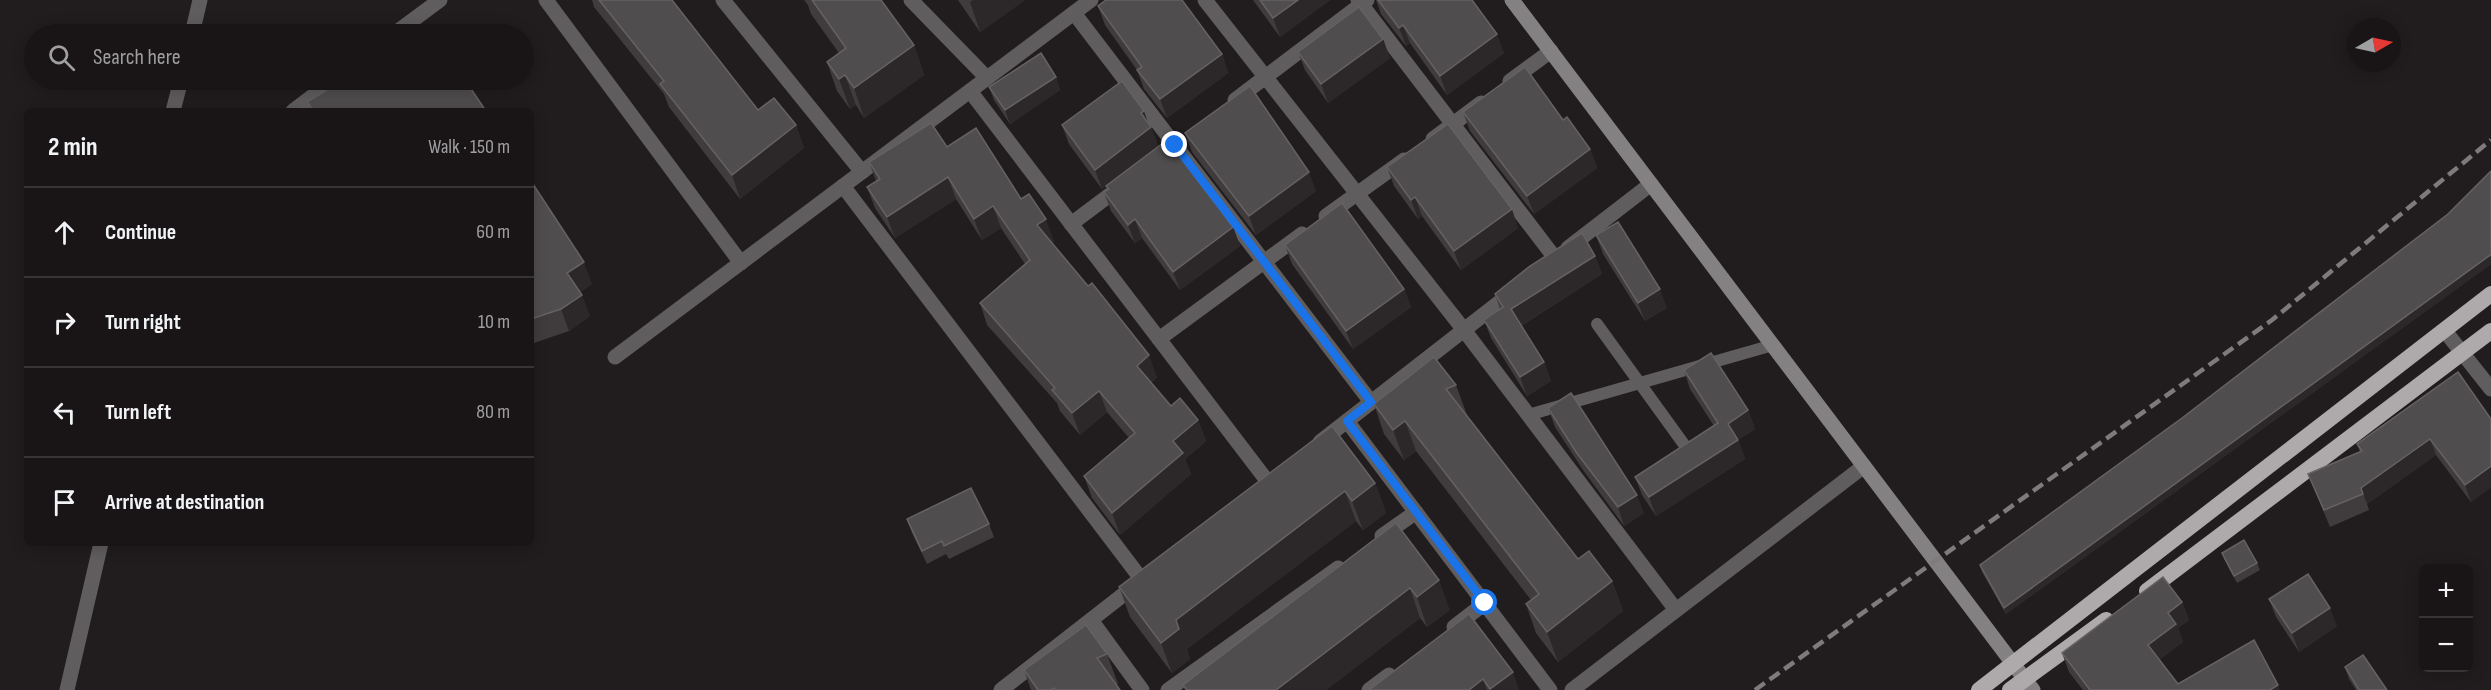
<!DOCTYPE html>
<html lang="en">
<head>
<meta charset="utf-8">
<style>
	:root { --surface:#191516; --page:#262223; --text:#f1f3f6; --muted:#9f9fa1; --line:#373435 }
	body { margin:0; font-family:"Sofia Sans Condensed",sans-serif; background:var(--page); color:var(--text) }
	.controls { position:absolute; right:18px; bottom:18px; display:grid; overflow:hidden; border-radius:9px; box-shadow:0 3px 15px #0003 }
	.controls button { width:54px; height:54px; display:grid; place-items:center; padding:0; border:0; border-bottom:2px solid var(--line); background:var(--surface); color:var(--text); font:30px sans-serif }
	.compass { position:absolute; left:2347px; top:18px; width:54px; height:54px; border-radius:50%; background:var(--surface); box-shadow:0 3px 15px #0003; rotate:81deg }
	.stop { position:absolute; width:18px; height:18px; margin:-14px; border:4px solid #1a73e8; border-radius:50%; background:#fff }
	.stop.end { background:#1a73e8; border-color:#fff; box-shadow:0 2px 6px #0008 }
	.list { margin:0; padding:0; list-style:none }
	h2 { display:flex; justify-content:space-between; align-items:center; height:78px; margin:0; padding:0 24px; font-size:26px }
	h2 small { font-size:20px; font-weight:400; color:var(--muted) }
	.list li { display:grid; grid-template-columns:39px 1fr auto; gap:18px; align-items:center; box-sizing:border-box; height:90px; padding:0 24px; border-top:2px solid var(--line) }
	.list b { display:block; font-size:22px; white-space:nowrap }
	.list em { font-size:20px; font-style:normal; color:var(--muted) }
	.icon { flex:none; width:33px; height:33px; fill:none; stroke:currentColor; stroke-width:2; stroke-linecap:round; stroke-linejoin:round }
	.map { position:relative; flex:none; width:2491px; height:690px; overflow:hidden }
	.search { position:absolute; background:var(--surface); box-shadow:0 3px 15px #0003; left:24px; top:24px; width:510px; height:66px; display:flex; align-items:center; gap:15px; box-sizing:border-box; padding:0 21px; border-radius:33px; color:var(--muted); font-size:22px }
	.panel { position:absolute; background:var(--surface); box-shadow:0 3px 15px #0003; left:24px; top:108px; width:510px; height:438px; border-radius:9px }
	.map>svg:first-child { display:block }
</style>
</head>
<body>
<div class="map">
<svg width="2491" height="690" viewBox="0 0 2491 690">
	<rect width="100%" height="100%" fill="#211c1d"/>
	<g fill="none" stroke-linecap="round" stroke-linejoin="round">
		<g stroke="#5f5d5d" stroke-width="12">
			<polyline points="1597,324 1688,450"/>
			<polyline points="1528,415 1773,345"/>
		</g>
		<g stroke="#5f5d5d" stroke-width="15">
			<polyline points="546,0 741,263"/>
			<polyline points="723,0 862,172"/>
			<polyline points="911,0 987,78"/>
			<polyline points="1205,0 1464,330 1676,610"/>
			<polyline points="1358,0 1555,258"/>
			<polyline points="1074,13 1371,402"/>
			<polyline points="192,34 200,0"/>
			<polyline points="394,34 440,0"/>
			<polyline points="1510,81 1551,51"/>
			<polyline points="970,91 1268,482"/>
			<polyline points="1235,100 1367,0"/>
			<polyline points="173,111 181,80"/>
			<polyline points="293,111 334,80"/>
			<polyline points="1433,139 1481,103"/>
			<polyline points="843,186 1142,580"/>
			<polyline points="1326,216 1404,160"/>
			<polyline points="1071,224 1123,185"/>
			<polyline points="1568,248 1651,184"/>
			<polyline points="2445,331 2491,389"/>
			<polyline points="1159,339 1302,234"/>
			<polyline points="615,357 1091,0"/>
			<polyline points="1347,421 1550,690"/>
			<polyline points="1320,442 1514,291"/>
			<polyline points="1382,536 1416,512"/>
			<polyline points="1091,620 1142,690"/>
			<polyline points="1454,627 1485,603"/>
			<polyline points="67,690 101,543"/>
			<polyline points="1001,690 1137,584"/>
			<polyline points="1168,690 1338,568"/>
			<polyline points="1369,690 1389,675"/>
			<polyline points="1572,690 1864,466"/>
		</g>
		<polyline stroke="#848182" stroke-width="15" points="1512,0 2033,690"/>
		<g stroke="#aea9ab" stroke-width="16">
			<polyline points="2147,591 2491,331"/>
			<polyline points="1979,690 2491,294"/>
			<polyline points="2010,690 2106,620"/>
		</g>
		<polyline stroke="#7f7b7c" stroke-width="4.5" stroke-dasharray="12 6" stroke-linecap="butt" points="1755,690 2272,320 2491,140"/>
	</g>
	<g fill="#403c3d">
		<polygon points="592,0 672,0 758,110 796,125 804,148 740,199 669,107 664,94 594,7"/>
		<polygon points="804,0 881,0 914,45 924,75 864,118 856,105 850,109 837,91 827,62 839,53 811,14 808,5"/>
		<polygon points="958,0 1025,0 980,32"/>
		<polygon points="1253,0 1330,0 1280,37"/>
		<polygon points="1376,0 1472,0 1504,53 1447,95 1410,43 1406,46 1381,14"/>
		<polygon points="1098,6 1222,54 1228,73 1167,118 1144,89 1137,70 1105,25"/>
		<polygon points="1383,39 1390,58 1328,103 1305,70 1298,52"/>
		<polygon points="1056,77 1060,90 1010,124 994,100 989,87"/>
		<polygon points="1463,112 1563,120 1590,149 1597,168 1534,214 1470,131"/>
		<polygon points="1148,123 1151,127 1158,146 1102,189 1069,144 1062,125"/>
		<polygon points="1185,133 1316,191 1256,235 1192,152"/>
		<polygon points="947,147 1021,199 1054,241 1051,243 1157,377 1151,383 1171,406 1198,420 1206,441 1185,459 1191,474 1120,535 1092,498 1084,476 1129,438 1107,412 1080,435 1060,411 1057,403 987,325 980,303 1025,264 1001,228 982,240 956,199 895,238 875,208 867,187 876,181 869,162"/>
		<polygon points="1387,167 1518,228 1461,270 1422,216 1418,219 1394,186"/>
		<polygon points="2491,171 2491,264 2006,614 1982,572 1980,565 2182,418 2448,214"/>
		<polygon points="531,181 592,284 580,292 590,316 569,331 531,344"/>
		<polygon points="1106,186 1233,227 1240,246 1180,290 1142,238 1135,243 1111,211 1104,192 1108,190"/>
		<polygon points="1596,235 1667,308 1645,321 1603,254"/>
		<polygon points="1285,245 1404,289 1411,307 1353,349 1292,264"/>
		<polygon points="1595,256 1602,274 1521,326 1544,362 1551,381 1527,396 1491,338 1484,320 1500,309 1495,294"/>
		<polygon points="1684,370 1748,410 1755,429 1738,440 1745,459 1656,516 1642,495 1635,477 1714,426 1690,389"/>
		<polygon points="1456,385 1467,415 1578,559 1612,581 1623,611 1558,662 1536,633 1526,604 1531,600 1416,451 1404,460 1384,434 1374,404"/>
		<polygon points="1548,408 1644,513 1624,526 1583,470 1555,427"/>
		<polygon points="2491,419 2491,487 2471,502 2436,455 2367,504 2369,510 2330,527 2308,474 2360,452 2357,444"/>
		<polygon points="1332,426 1375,483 1386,513 1363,530 1356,521 1187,649 1190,659 1172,673 1130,617 1119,587"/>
		<polygon points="907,519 989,524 994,537 949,559 946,554 927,564 912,533"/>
		<polygon points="1396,523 1450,610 1427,627 1420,618 1326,690 1185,690 1183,685"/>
		<polygon points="2222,553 2257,563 2260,570 2237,583 2224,559"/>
		<polygon points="2269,599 2337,626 2299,652 2276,617"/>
		<polygon points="2182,602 2189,620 2178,628 2183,642 2159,660 2178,684 2280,690 2083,690 2069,672 2062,653"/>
		<polygon points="1469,614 1519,690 1369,690"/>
		<polygon points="1107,654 1118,684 1116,685 1120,690 1031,690 1024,670"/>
		<polygon points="2345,667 2387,690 2356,690 2349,679"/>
	</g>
	<g fill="#2c2829">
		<polygon points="973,0 1025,0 980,32 970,2"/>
		<polygon points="1298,0 1330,0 1280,37 1273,18"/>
		<polygon points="1403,25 1410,43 1406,46 1399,28"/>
		<polygon points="1497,34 1504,53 1447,95 1440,76"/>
		<polygon points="1383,39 1390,58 1328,103 1321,84"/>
		<polygon points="914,45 924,75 864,118 854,88"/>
		<polygon points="1222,54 1228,73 1167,118 1160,99"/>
		<polygon points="845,75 856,105 850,109 839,79"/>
		<polygon points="1056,77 1060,90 1010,124 1005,110"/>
		<polygon points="1144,111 1150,128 1151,127 1158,146 1102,189 1095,170 1141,113"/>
		<polygon points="796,125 804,148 740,199 732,175"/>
		<polygon points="1590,149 1597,168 1534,214 1527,196"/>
		<polygon points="1309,172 1316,191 1256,235 1249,216"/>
		<polygon points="948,177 956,199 895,238 887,217"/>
		<polygon points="1415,197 1422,216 1418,219 1411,200"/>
		<polygon points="993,206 1001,228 982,240 974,219"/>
		<polygon points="1512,209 1518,228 1461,270 1454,251"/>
		<polygon points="1046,219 1054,241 1045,247 1037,225"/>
		<polygon points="1135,219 1142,238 1135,243 1128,225"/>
		<polygon points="1233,227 1240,246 1180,290 1173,272"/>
		<polygon points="2491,255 2491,264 2006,614 2004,608"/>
		<polygon points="1595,256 1602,274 1517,328 1511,309"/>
		<polygon points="584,262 592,284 575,295 567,273"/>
		<polygon points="1404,289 1411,307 1353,349 1346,331"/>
		<polygon points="1660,289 1667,308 1645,321 1638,303"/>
		<polygon points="582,295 590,316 569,331 561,309"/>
		<polygon points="1149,355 1157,377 1145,388 1137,366"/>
		<polygon points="1544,362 1551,381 1527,396 1520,377"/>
		<polygon points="1099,391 1107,412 1080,435 1072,413"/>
		<polygon points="1748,410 1755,429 1738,440 1745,459 1656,516 1649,497 1728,424"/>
		<polygon points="1198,420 1206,441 1185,459 1191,474 1120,535 1112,513 1173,441"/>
		<polygon points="1405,421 1416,451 1404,460 1393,430"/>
		<polygon points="2430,439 2436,455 2367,504 2361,488"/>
		<polygon points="2491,466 2491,487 2471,502 2465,485"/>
		<polygon points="1375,483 1386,513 1363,530 1352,501"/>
		<polygon points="1345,491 1356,521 1187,649 1190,659 1172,673 1161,643 1176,620"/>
		<polygon points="1637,495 1644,513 1624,526 1618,507"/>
		<polygon points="1439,580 1450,610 1427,627 1417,597"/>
		<polygon points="1612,581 1623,611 1558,662 1547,632"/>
		<polygon points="1410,588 1420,618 1326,690 1276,690"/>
		<polygon points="2182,602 2189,620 2178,628 2183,642 2154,664 2148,645 2168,613"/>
		<polygon points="2330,608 2337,626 2299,652 2292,633"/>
		<polygon points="1513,672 1519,690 1491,690 1490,689"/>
		<polygon points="1483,679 1487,690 1469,690"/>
		<polygon points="2278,685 2280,690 2270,690"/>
	</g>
	<g fill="#504d4e" stroke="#666263" stroke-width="1.5">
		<polygon points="599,0 672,0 758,110 774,98 796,125 732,175 660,84 664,81"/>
		<polygon points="812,0 881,0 914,45 854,88 845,75 839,79 827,62 846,48"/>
		<polygon points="1106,0 1182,0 1222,54 1160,99 1137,70 1142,67 1098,6"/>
		<polygon points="1260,0 1298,0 1273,18"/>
		<polygon points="1378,0 1472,0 1497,34 1440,76 1403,25 1399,28"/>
		<polygon points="1359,7 1383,39 1321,84 1298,52"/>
		<polygon points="1041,53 1056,77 1005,110 989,87"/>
		<polygon points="1525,67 1563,120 1567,117 1590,149 1527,196 1463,112"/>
		<polygon points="342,80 465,80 486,111 314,111 307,102"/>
		<polygon points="1122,81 1144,111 1141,113 1151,127 1095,170 1062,125"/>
		<polygon points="1250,86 1309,172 1249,216 1185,133"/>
		<polygon points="303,107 304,111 293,111"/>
		<polygon points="931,123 947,147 976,128 1021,199 1029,194 1046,219 1037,225 1088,286 1092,283 1149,355 1137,366 1171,406 1180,398 1198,420 1173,441 1183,453 1112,513 1084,476 1135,433 1099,391 1072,413 1052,390 1055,388 980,303 1030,260 993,206 974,219 948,177 887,217 867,187 880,179 869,162"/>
		<polygon points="1448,124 1512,209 1454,251 1415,197 1411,200 1387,167"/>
		<polygon points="1163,143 1166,147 1170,144 1233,227 1173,272 1135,219 1128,225 1104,192 1109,189 1106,186"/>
		<polygon points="2491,171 2491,255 2489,256 2004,608 1980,565 2182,418 2448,214"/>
		<polygon points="531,181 584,262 567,273 582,295 561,309 531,319"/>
		<polygon points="1342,203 1404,289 1346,331 1285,245"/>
		<polygon points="1618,222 1660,289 1638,303 1596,235"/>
		<polygon points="1582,233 1595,256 1511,309 1544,362 1520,377 1484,320 1503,307 1495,294 1530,266"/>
		<polygon points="1711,353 1748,410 1728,424 1738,440 1649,497 1635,477 1718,423 1684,370"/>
		<polygon points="1434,357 1456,385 1446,389 1578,559 1589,551 1612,581 1547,632 1526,604 1539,594 1405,421 1393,430 1374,404"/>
		<polygon points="2458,372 2491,419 2491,466 2465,485 2430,439 2361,488 2363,494 2324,510 2308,474 2362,451 2357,444"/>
		<polygon points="1571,393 1637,495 1618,507 1576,452 1548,408"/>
		<polygon points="1332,426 1375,483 1352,501 1345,491 1176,620 1179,629 1161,643 1119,587"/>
		<polygon points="971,488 989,524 944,546 942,541 922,551 907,519"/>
		<polygon points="1396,523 1439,580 1417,597 1410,588 1276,690 1187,690 1183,685"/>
		<polygon points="2244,540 2257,563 2234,576 2222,553"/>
		<polygon points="2308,574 2330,608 2292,633 2269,599"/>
		<polygon points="2163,577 2182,602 2168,613 2176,624 2148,645 2178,684 2254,640 2278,685 2270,690 2090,690 2062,653"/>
		<polygon points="1469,614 1513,672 1490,689 1483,679 1469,690 1369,690"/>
		<polygon points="1086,625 1107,654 1097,658 1120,690 1055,690 1054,688 1051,690 1038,690 1024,670"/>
		<polygon points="2363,655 2387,690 2359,690 2345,667"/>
	</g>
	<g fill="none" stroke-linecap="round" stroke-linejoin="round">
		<polyline stroke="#1a73e8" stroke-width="8" points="1175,145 1371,402 1347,421 1485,603"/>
	</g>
</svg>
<div class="controls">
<button>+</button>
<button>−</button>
</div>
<svg class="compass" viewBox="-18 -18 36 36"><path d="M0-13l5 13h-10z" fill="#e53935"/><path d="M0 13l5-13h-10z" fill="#9f9fa1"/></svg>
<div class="stop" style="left:1485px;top:603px"></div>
<div class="stop end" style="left:1175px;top:145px"></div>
<div class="search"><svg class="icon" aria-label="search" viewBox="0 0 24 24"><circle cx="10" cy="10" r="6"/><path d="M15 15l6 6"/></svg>Search here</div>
<section class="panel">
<h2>2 min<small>Walk · 150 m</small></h2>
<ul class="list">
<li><svg class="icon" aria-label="ahead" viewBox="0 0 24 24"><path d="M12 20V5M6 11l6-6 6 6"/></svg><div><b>Continue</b></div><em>60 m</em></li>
<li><svg class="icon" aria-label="right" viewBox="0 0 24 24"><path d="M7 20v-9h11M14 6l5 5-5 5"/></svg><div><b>Turn right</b></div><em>10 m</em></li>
<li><svg class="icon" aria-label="left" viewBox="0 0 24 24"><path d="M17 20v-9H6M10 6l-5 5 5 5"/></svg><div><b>Turn left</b></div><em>80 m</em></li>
<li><svg class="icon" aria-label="arrive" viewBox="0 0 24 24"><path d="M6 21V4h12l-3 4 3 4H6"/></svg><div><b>Arrive at destination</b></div></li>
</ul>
</section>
</div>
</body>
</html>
